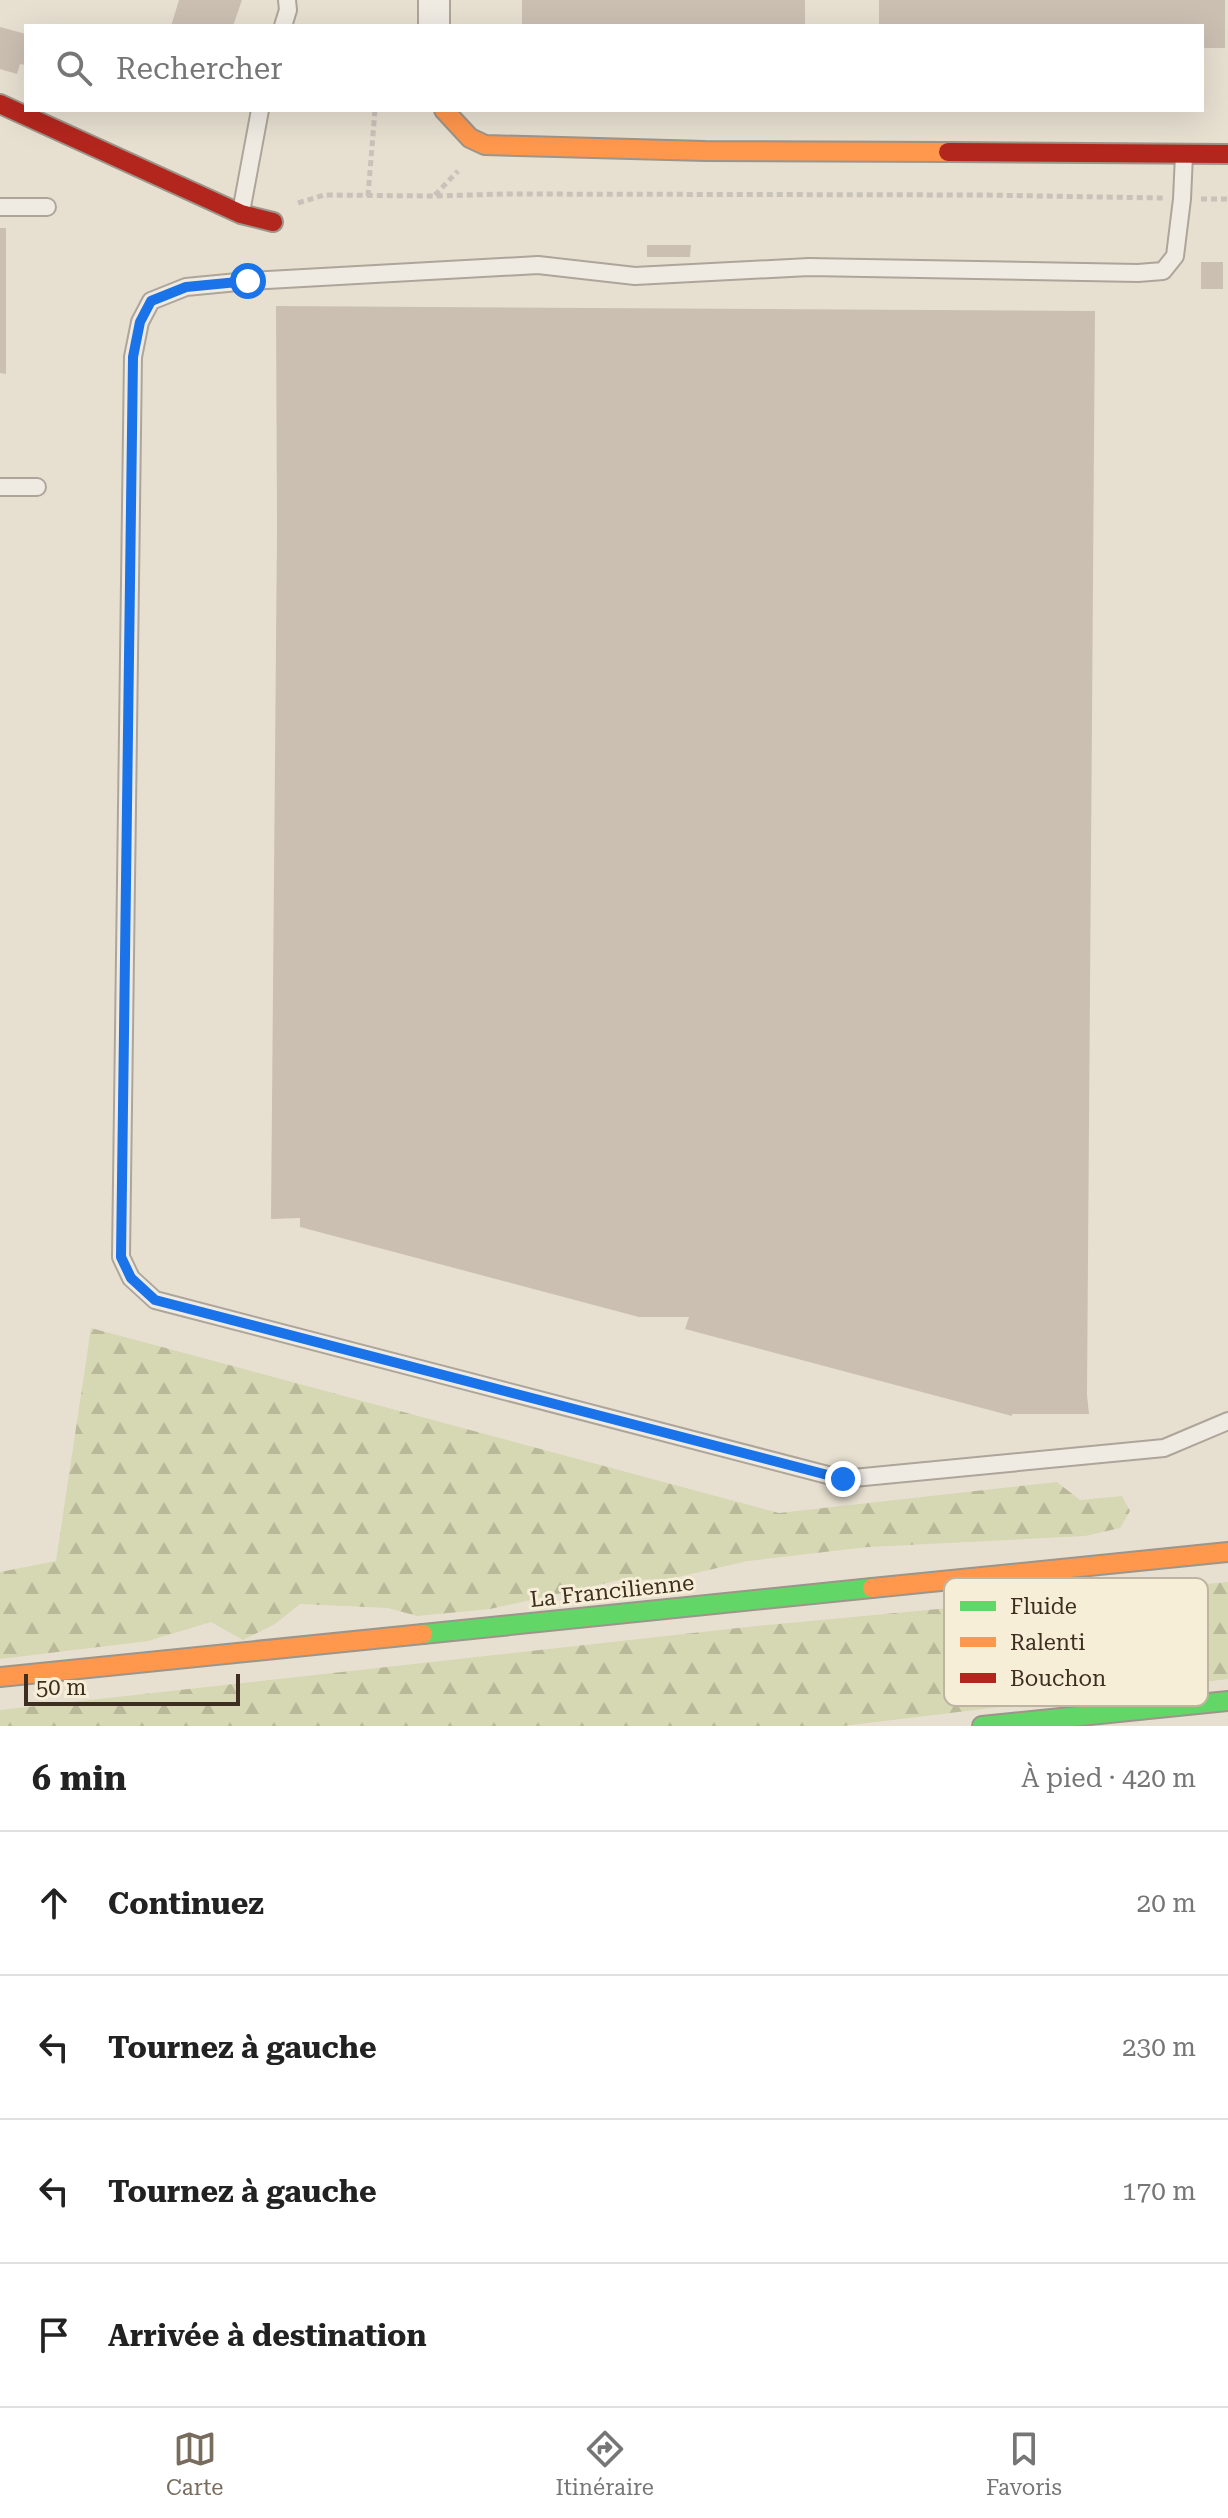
<!DOCTYPE html>
<html lang="fr">
<head>
<meta charset="utf-8">
<style>
	:root { --surface:#fff; --page:#f6f6f6; --text:#222; --muted:#767676; --line:#e0e0e0; --accent:#786c5e }
	body { margin:0; font-family:"Roboto Serif",serif; background:var(--page); color:var(--text) }
	.scale { position:absolute; left:24px; bottom:20px; width:216px; box-sizing:border-box; padding-left:8px; border:4px solid #3d2e20; border-top:0; font-size:22px; line-height:28px; white-space:nowrap; color:#3d2e20; -webkit-text-stroke:6px #f7eed8; paint-order:stroke }
	.stop { position:absolute; width:24px; height:24px; margin:-18px; border:6px solid #1a73e8; border-radius:50%; background:#fff }
	.stop.end { background:#1a73e8; border-color:#fff; box-shadow:0 2px 8px #0008 }
	.list { margin:0; padding:0; list-style:none }
	h2 { display:flex; justify-content:space-between; align-items:center; height:104px; margin:0; padding:0 32px; font-size:34px }
	h2 small { font-size:26px; font-weight:400; color:var(--muted) }
	.list li { display:grid; grid-template-columns:52px 1fr auto; gap:24px; align-items:center; box-sizing:border-box; height:144px; padding:0 32px; border-top:2px solid var(--line) }
	.list b { display:block; font-size:30px; white-space:nowrap }
	.list em { font-size:26px; font-style:normal; color:var(--muted) }
	.icon { flex:none; width:44px; height:44px; fill:none; stroke:currentColor; stroke-width:2; stroke-linecap:round; stroke-linejoin:round }
	.map { position:relative; flex:none; width:1228px; height:1726px; overflow:hidden }
	.search { position:absolute; background:var(--surface); box-shadow:0 8px 32px #0002; left:24px; right:24px; top:24px; height:88px; display:flex; align-items:center; gap:20px; box-sizing:border-box; padding:0 28px; border-radius:0px; color:var(--muted); font-size:30px }
	.sheet { height:680px; background:var(--surface) }
	nav { display:flex; justify-content:space-around; align-items:center; box-sizing:border-box; height:112px; border-top:2px solid var(--line); background:var(--surface); font-size:22px; color:var(--muted) }
	nav a { display:grid; justify-items:center; gap:4px }
	nav .on { color:var(--accent) }
	.map>svg:first-child { display:block }
</style>
</head>
<body>
<div class="map">
<svg width="1228" height="1726" viewBox="0 0 1228 1726">
	<defs>
		<pattern id="forest-firs" width="22" height="20" patternUnits="userSpaceOnUse" patternTransform="scale(2)"><rect width="22" height="20" fill="#d6d7b3"/><path d="M5 1l3.5 6h-7zM16 11l3.5 6h-7z" fill="#b9b99a"/></pattern>
	</defs>
	<rect width="100%" height="100%" fill="#e7e0d1"/>
	<g fill="url(#forest-firs)">
		<polygon points="91,1328 779,1513 1057,1482 1080,1500 1122,1496 1130,1511 1120,1528 1085,1536 868,1547 748,1561 669,1579 620,1580 490,1609 417,1616 388,1608 300,1604 275,1624 243,1640 211,1622 148,1641 0,1659 0,1572 56,1561"/>
		<polygon points="1228,1582 1228,1679 843,1726 0,1726 0,1710 756,1626"/>
	</g>
	<g fill="#cbbfb2">
		<polygon points="179,0 242,0 233,26 171,26"/>
		<rect x="522" y="0" width="283" height="26"/>
		<polygon points="879,0 1225,0 1225,48 1202,48 1202,26 879,26"/>
		<polygon points="0,27 26,34 26,65 20,64 17,74 0,69"/>
		<polygon points="0,228 6,228 6,374 0,373"/>
		<polygon points="647,245 691,245 690,257 647,257"/>
		<rect x="1201" y="262" width="22" height="27"/>
		<polygon points="276,306 1095,311 1087,1395 1089,1414 1012,1414 1012,1416 685,1329 689,1317 639,1317 300,1227 300,1218 271,1219 277,529"/>
	</g>
	<g fill="none" stroke-linecap="round" stroke-linejoin="round">
		<defs>
			<g id="lane">
				<polyline points="283,26 288,10 287,0"/>
				<polyline points="1184,155 1182,199 1175,256 1163,271 1138,273 809,267 635,276 538,265 248,281 186,287 151,301 140,322 133,357 121,1257 131,1278 155,1300 843,1479 1164,1448 1228,1421"/>
				<polyline points="0,207 47,207"/>
				<polyline points="241,212 260,110"/>
				<polyline points="0,487 37,487"/>
			</g>
			<polyline id="street" points="434,26 434,0"/>
			<g id="fast">
				<polyline points="423,1634 872,1588"/>
				<polyline points="982,1726 1228,1701"/>
			</g>
			<g id="slow">
				<polyline points="444,110 470,138 485,145 705,151 948,152"/>
				<polyline points="872,1588 1228,1552"/>
				<polyline points="0,1677 423,1634"/>
			</g>
			<g id="jam">
				<polyline points="0,104 241,214 273,222"/>
				<polyline points="948,152 1228,154"/>
			</g>
		</defs>
		<use href="#lane" stroke="#ada599" stroke-width="20"/>
		<use href="#street" stroke="#ada599" stroke-width="34"/>
		<use href="#fast" stroke="#9c958a" stroke-width="22"/>
		<use href="#slow" stroke="#9c958a" stroke-width="22"/>
		<use href="#jam" stroke="#9c958a" stroke-width="22"/>
		<g stroke="#c8c2b9" stroke-width="5" stroke-dasharray="6 4" stroke-linecap="butt">
			<polyline points="435,195 458,171"/>
			<polyline points="368,196 375,110"/>
			<polyline points="1201,199 1228,199"/>
			<polyline points="298,203 324,195 434,196 505,194 983,195 1163,198"/>
		</g>
		<use href="#lane" stroke="#efebe3" stroke-width="16"/>
		<use href="#street" stroke="#efebe3" stroke-width="30"/>
		<use href="#fast" stroke="#63d668" stroke-width="18"/>
		<use href="#slow" stroke="#ff974d" stroke-width="18"/>
		<use href="#jam" stroke="#b3261e" stroke-width="18"/>
	</g>
	<g fill="none" stroke-linecap="round" stroke-linejoin="round">
		<polyline stroke="#1a73e8" stroke-width="10" points="248,281 186,287 151,301 140,322 133,357 121,1257 131,1278 155,1300 843,1479"/>
	</g>
	<g text-anchor="middle" dominant-baseline="central" stroke-width="6" stroke-linejoin="round" paint-order="stroke">
		<g font-size="22" fill="#3d2e20" stroke="#f7eed8">
			<text transform="translate(612 1591) rotate(-6)">La Francilienne</text>
		</g>
	</g>
	<rect x="944" y="1578" width="264" height="128" rx="12" fill="#f7eed8" stroke="#bfb4a1" stroke-width="2"/>
	<rect x="960" y="1601" width="36" height="10" fill="#63d668"/>
	<rect x="960" y="1637" width="36" height="10" fill="#ff974d"/>
	<rect x="960" y="1673" width="36" height="10" fill="#b3261e"/>
	<g font-size="22" fill="#3d2e20">
		<text x="1010" y="1614">Fluide</text>
		<text x="1010" y="1650">Ralenti</text>
		<text x="1010" y="1686">Bouchon</text>
	</g>
</svg>
<div class="scale">50 m</div>
<div class="stop" style="left:248px;top:281px"></div>
<div class="stop end" style="left:843px;top:1479px"></div>
<div class="search"><svg class="icon" aria-label="search" viewBox="0 0 24 24"><circle cx="10" cy="10" r="6"/><path d="M15 15l6 6"/></svg>Rechercher</div>
</div>
<section class="sheet">
<h2>6 min<small>À pied · 420 m</small></h2>
<ul class="list">
<li><svg class="icon" aria-label="ahead" viewBox="0 0 24 24"><path d="M12 20V5M6 11l6-6 6 6"/></svg><div><b>Continuez</b></div><em>20 m</em></li>
<li><svg class="icon" aria-label="left" viewBox="0 0 24 24"><path d="M17 20v-9H6M10 6l-5 5 5 5"/></svg><div><b>Tournez à gauche</b></div><em>230 m</em></li>
<li><svg class="icon" aria-label="left" viewBox="0 0 24 24"><path d="M17 20v-9H6M10 6l-5 5 5 5"/></svg><div><b>Tournez à gauche</b></div><em>170 m</em></li>
<li><svg class="icon" aria-label="arrive" viewBox="0 0 24 24"><path d="M6 21V4h12l-3 4 3 4H6"/></svg><div><b>Arrivée à destination</b></div></li>
</ul>
</section>
<nav>
<a class="on"><svg class="icon" aria-label="map" viewBox="0 0 24 24"><path d="M3 6l6-2 6 2 6-2v14l-6 2-6-2-6 2zM9 4v14M15 6v14"/></svg>Carte</a>
<a><svg class="icon" aria-label="directions" viewBox="0 0 24 24"><path d="M12 3l9 9-9 9-9-9zM9 14v-3h6M13 9l2 2-2 2"/></svg>Itinéraire</a>
<a><svg class="icon" aria-label="saved" viewBox="0 0 24 24"><path d="M7 4h10v16l-5-4-5 4z"/></svg>Favoris</a>
</nav>
</body>
</html>
